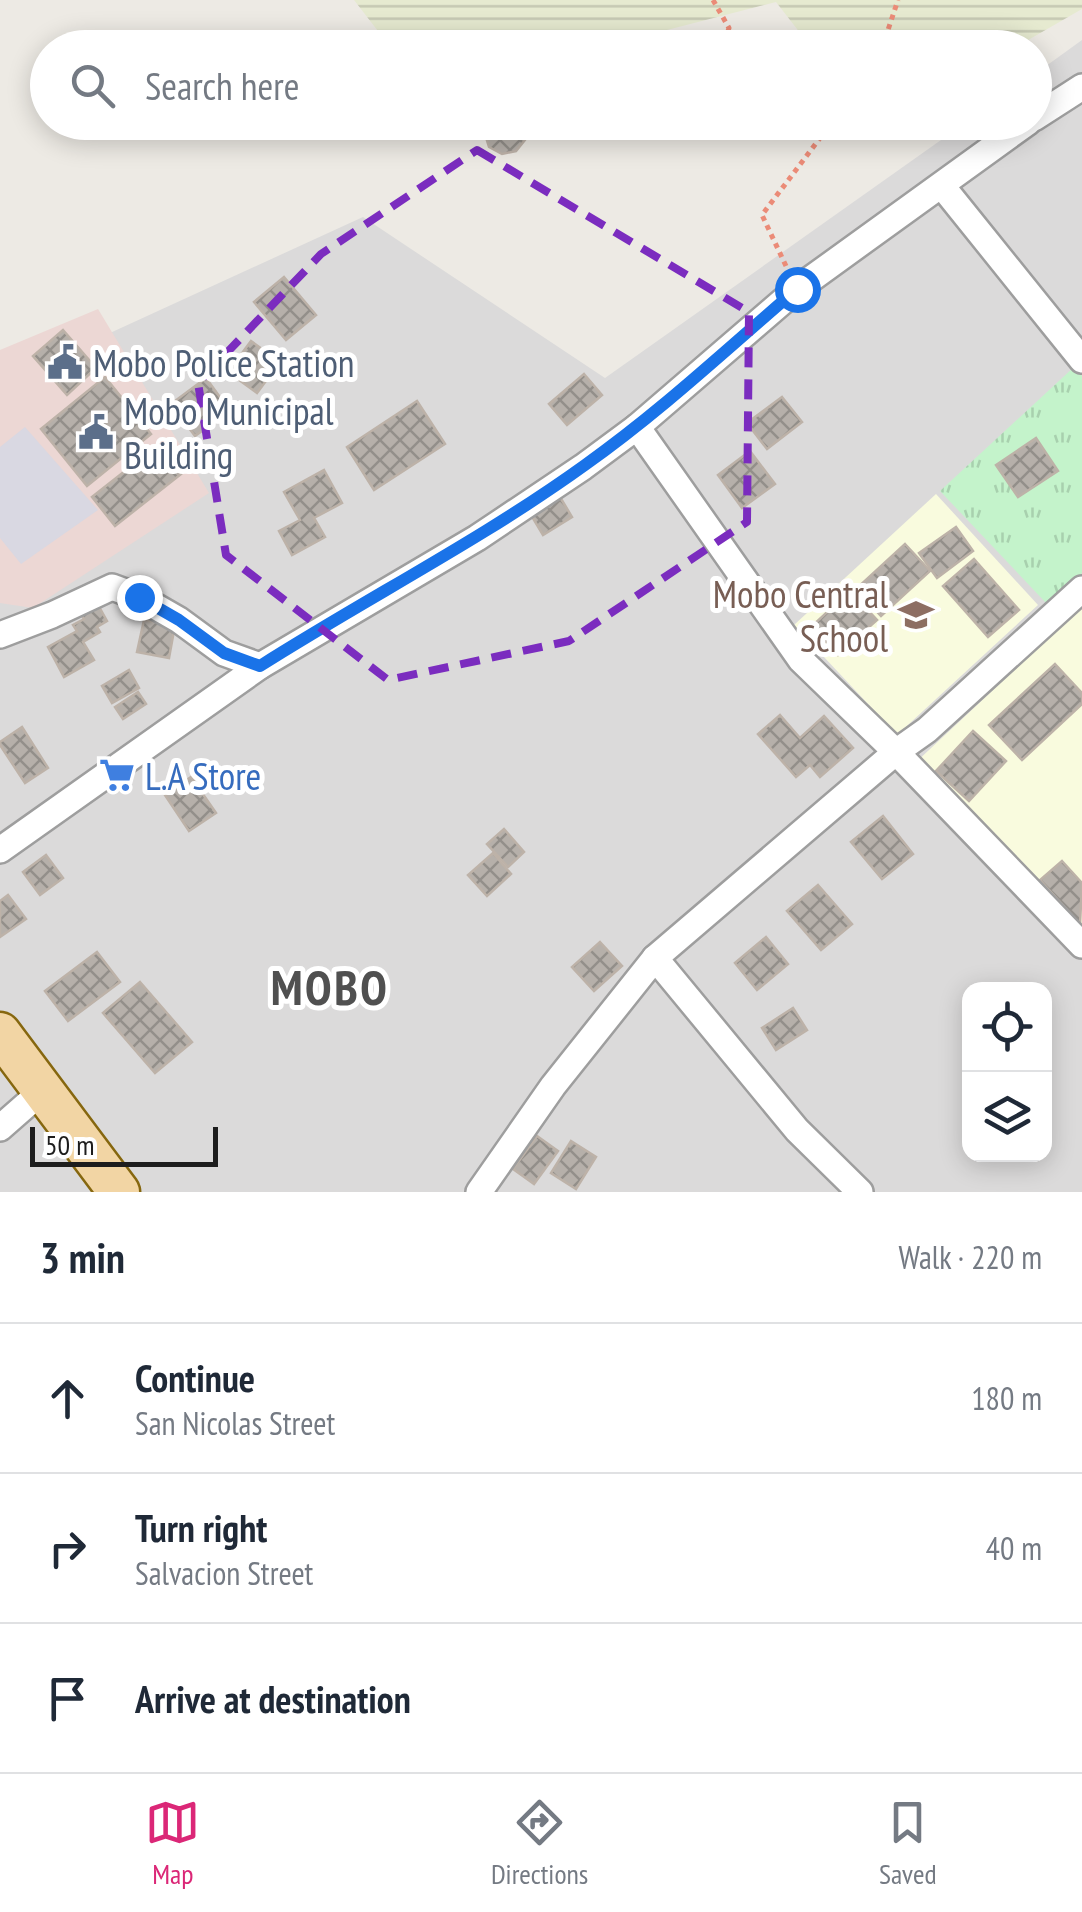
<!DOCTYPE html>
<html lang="en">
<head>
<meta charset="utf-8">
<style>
	:root { --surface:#fff; --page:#f6f6f7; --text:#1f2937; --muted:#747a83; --line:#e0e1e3; --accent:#db2777 }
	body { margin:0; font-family:"PT Sans Narrow",sans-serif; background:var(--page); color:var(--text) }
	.controls { position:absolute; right:30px; bottom:30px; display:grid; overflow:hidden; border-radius:20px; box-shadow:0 5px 25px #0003 }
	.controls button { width:90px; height:90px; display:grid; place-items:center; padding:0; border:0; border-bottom:2px solid var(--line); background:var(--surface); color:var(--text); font:50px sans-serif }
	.scale { position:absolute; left:30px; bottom:25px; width:188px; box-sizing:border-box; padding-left:10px; border:5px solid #1d1d1d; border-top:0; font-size:28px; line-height:35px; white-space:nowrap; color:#1d1d1d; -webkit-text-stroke:8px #fff; paint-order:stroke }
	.stop { position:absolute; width:30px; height:30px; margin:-22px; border:8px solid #1a73e8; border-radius:50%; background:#fff }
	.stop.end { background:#1a73e8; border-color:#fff; box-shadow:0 2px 10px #0008 }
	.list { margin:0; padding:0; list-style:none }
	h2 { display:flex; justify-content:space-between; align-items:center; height:130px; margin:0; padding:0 40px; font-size:42px }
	h2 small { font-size:32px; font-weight:400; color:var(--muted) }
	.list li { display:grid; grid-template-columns:65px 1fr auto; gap:30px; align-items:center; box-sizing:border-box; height:150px; padding:0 40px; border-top:2px solid var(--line) }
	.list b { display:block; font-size:38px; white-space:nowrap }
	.list p { margin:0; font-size:32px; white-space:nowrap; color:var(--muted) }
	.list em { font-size:32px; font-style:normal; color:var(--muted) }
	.icon { flex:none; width:55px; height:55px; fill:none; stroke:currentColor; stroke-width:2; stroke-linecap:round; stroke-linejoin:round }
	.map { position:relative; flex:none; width:1082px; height:1192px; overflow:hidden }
	.search { position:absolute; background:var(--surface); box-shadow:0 5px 25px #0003; left:30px; right:30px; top:30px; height:110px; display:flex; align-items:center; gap:25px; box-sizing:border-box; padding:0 35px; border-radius:55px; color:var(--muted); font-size:38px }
	.sheet { height:580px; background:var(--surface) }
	nav { display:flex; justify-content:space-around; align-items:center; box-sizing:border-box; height:140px; border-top:2px solid var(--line); background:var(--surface); font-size:28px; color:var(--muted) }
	nav a { display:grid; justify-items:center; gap:5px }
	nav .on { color:var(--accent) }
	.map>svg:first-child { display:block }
</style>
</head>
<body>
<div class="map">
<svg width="1082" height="1192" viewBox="0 0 1082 1192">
	<defs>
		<pattern id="farmland-rules" width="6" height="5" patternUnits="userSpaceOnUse" patternTransform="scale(2.5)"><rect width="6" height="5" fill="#e6ead0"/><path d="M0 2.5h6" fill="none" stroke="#c5c8b2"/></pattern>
		<pattern id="park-tufts" width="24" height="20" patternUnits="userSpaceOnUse" patternTransform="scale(2.5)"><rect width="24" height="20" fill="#c4f3cb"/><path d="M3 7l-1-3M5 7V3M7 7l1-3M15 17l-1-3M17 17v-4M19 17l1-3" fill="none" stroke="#a8d0ae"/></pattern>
		<pattern id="building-cross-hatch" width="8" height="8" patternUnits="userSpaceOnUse" patternTransform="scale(2.5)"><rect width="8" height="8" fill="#b6b0aa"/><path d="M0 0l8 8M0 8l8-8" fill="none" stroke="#938f8a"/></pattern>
	</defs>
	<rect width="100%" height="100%" fill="#edeae4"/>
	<path fill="#dbdada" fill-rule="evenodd" d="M1082 40V1192H0V375L110 333 363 217 605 378 965 123 1034 122 1035 74ZM970 989H1044V1154H970Z"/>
	<polygon fill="#ecd7d4" points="98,309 209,493 33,608 0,603 0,350"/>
	<g fill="#f9fbde">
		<polygon points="936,494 1038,605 897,735 794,625"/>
		<polygon points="1082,607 1082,934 914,764"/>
	</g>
	<polygon fill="url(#farmland-rules)" points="354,0 1082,0 1082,9 1016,47 811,47 776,2 601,47 391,48"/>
	<polygon fill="url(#park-tufts)" points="1074,367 1082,376 1082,573 1048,605 940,491"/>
	<polygon fill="#d9d8e2" points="25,427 98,510 21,564 0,538 0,447"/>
	<g fill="url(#building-cross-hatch)" stroke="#bdb2a8" stroke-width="2.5">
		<polygon points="488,122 522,122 525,140 516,151 502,154 489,147 485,134"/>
		<polygon points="284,277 316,315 286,340 254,302"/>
		<polygon points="63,330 96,368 67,395 33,356"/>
		<polygon points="251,341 280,362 257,393 228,372"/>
		<polygon points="584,374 602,395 567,425 549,404"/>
		<polygon points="105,377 151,434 87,486 41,429"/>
		<polygon points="206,378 230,411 195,436 171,404"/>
		<polygon points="782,397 802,422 767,449 747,423"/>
		<polygon points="417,401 445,444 374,490 347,447"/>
		<polygon points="1036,438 1058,471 1018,497 996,465"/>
		<polygon points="158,445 181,474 115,526 92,497"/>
		<polygon points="750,451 775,484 742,508 718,475"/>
		<polygon points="324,470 342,503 314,518 325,537 292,555 279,531 300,520 284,492"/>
		<polygon points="560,497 572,517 543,535 531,515"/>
		<polygon points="956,527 973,551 937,578 919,553"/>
		<polygon points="905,544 930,571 881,616 856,589"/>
		<polygon points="974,559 1019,610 988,637 943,586"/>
		<polygon points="850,591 877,620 838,655 812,626"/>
		<polygon points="97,603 107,621 97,627 100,632 83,642 94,660 64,677 48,647 77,631 73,625 84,619 80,613"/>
		<polygon points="144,620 175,625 169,658 137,652"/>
		<polygon points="1055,664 1082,693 1082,704 1022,760 989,725"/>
		<polygon points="129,670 139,688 112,703 102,686"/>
		<polygon points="138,692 146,704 123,719 115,707"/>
		<polygon points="780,715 800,738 824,716 853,748 820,777 810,765 796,777 758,734"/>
		<polygon points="22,727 48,768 25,783 0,745 0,742"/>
		<polygon points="973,731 1006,761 969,801 936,771"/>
		<polygon points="191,777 216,813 189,831 165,795"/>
		<polygon points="883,816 913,854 882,879 851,842"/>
		<polygon points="504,829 524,852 508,867 487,844"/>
		<polygon points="493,853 511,874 487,896 468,875"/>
		<polygon points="46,855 63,878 40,895 23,872"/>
		<polygon points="1062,861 1082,883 1080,924 1040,880"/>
		<polygon points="818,885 852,924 821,950 787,911"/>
		<polygon points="8,895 26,919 0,937 0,901"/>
		<polygon points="766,937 788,964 757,990 735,963"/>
		<polygon points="600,942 622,966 594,991 572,967"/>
		<polygon points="97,952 120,982 68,1021 45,991"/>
		<polygon points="140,982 192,1042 155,1073 103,1013"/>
		<polygon points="793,1008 807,1030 776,1050 762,1028"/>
		<polygon points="537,1136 558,1151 534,1184 513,1169"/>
		<polygon points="571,1141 596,1157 576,1189 551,1173"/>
	</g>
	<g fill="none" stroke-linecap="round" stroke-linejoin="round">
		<defs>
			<g id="minor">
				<polyline points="1034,118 1082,87"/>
				<polyline points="942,186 1082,360"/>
				<polyline points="637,427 801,660 896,752 1082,945"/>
				<polyline points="0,635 52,615 112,587 139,597 179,620 224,653 260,666"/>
				<polyline points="0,850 260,666 477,538 583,467 637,427 797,289 1028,122"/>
				<polyline points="655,958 797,1130 860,1192"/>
				<polyline points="0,1128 41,1092"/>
				<polyline points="479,1192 553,1086 655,958 896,752 927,730 1082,589"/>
			</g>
			<polyline id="primary" points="0,1033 119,1192"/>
		</defs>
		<use href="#minor" stroke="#9e9e9e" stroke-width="30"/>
		<use href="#primary" stroke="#86670f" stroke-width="45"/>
		<g stroke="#eb8b77" stroke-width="5" stroke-dasharray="5 5" stroke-linecap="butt">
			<polyline points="713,0 729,28 723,45 716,48"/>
			<polyline points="882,48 898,0"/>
			<polyline points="786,266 762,215 832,122"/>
		</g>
		<use href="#minor" stroke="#fff" stroke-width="25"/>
		<use href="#primary" stroke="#f2d5a4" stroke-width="40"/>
	</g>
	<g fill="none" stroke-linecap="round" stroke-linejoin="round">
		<path stroke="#1a73e8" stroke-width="12" d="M139 597 179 620 224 653 260 666C367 598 481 540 585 465 660 412 727 349 797 289"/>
	</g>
	<path fill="none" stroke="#7b2cbf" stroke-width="8" stroke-dasharray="20 12" stroke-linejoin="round" d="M477 150 749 312 747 522 569 641 388 680 226 555 198 383 321 254Z"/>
	<defs>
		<symbol id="civic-bare" viewBox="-9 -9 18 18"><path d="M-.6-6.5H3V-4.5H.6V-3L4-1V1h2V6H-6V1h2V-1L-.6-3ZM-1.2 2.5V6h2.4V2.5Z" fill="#5c6f8a" stroke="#fff" stroke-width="2.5" paint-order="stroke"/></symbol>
		<symbol id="school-bare" viewBox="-9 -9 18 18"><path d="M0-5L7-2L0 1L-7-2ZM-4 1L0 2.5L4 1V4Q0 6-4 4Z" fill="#8d6e63" stroke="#fff" stroke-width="2.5" paint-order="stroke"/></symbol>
		<symbol id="supermarket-bare" viewBox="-9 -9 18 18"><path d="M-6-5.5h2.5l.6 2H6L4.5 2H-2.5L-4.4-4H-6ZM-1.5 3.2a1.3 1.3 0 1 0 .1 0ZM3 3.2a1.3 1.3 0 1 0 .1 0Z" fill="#3f7fe0" stroke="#fff" stroke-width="2.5" paint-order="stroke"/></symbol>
	</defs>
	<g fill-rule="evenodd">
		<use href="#civic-bare" x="40" y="337" width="50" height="50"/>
		<use href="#civic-bare" x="71" y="407" width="50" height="50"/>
		<use href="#school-bare" x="891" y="590" width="50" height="50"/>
		<use href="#supermarket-bare" x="92" y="750" width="50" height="50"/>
	</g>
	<g text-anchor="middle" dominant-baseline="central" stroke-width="10" stroke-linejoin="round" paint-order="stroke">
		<g font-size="38" fill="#4e5e75" stroke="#fff" text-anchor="start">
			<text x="93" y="362">Mobo Police Station</text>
			<text x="124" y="410">Mobo Municipal<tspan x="124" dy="44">Building</tspan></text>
		</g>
		<g font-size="38" fill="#785e54" stroke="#fff" text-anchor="end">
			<text x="888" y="593">Mobo Central<tspan x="888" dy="44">School</tspan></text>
		</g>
		<g font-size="38" fill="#366cbe" stroke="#fff" text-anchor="start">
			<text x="145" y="775">L.A Store</text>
		</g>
		<g font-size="48" font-weight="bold" letter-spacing="2.5" fill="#505050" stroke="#fff">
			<text x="330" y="987">MOBO</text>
		</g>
	</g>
</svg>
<div class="controls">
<button><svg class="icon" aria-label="locate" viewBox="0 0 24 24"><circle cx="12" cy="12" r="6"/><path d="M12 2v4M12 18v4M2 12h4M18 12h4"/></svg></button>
<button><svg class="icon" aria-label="layers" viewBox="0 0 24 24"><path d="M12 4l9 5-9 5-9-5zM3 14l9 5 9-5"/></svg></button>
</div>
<div class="scale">50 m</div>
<div class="stop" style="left:797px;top:289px"></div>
<div class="stop end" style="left:139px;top:597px"></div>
<div class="search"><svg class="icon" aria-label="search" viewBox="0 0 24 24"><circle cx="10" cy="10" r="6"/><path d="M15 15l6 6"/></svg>Search here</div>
</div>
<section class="sheet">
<h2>3 min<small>Walk · 220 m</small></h2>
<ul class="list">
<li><svg class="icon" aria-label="ahead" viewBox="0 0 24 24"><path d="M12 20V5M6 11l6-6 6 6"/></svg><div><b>Continue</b><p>San Nicolas Street</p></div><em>180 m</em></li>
<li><svg class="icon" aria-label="right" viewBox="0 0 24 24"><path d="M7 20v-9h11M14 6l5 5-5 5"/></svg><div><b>Turn right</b><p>Salvacion Street</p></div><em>40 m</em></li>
<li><svg class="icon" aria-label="arrive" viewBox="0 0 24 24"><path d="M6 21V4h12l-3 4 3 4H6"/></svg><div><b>Arrive at destination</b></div></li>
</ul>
</section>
<nav>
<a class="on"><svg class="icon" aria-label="map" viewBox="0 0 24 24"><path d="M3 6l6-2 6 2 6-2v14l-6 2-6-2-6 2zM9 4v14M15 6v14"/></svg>Map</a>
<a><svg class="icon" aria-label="directions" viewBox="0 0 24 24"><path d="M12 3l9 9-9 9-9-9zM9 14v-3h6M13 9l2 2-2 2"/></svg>Directions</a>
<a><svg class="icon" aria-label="saved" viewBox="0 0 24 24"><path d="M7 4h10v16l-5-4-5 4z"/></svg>Saved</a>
</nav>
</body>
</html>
